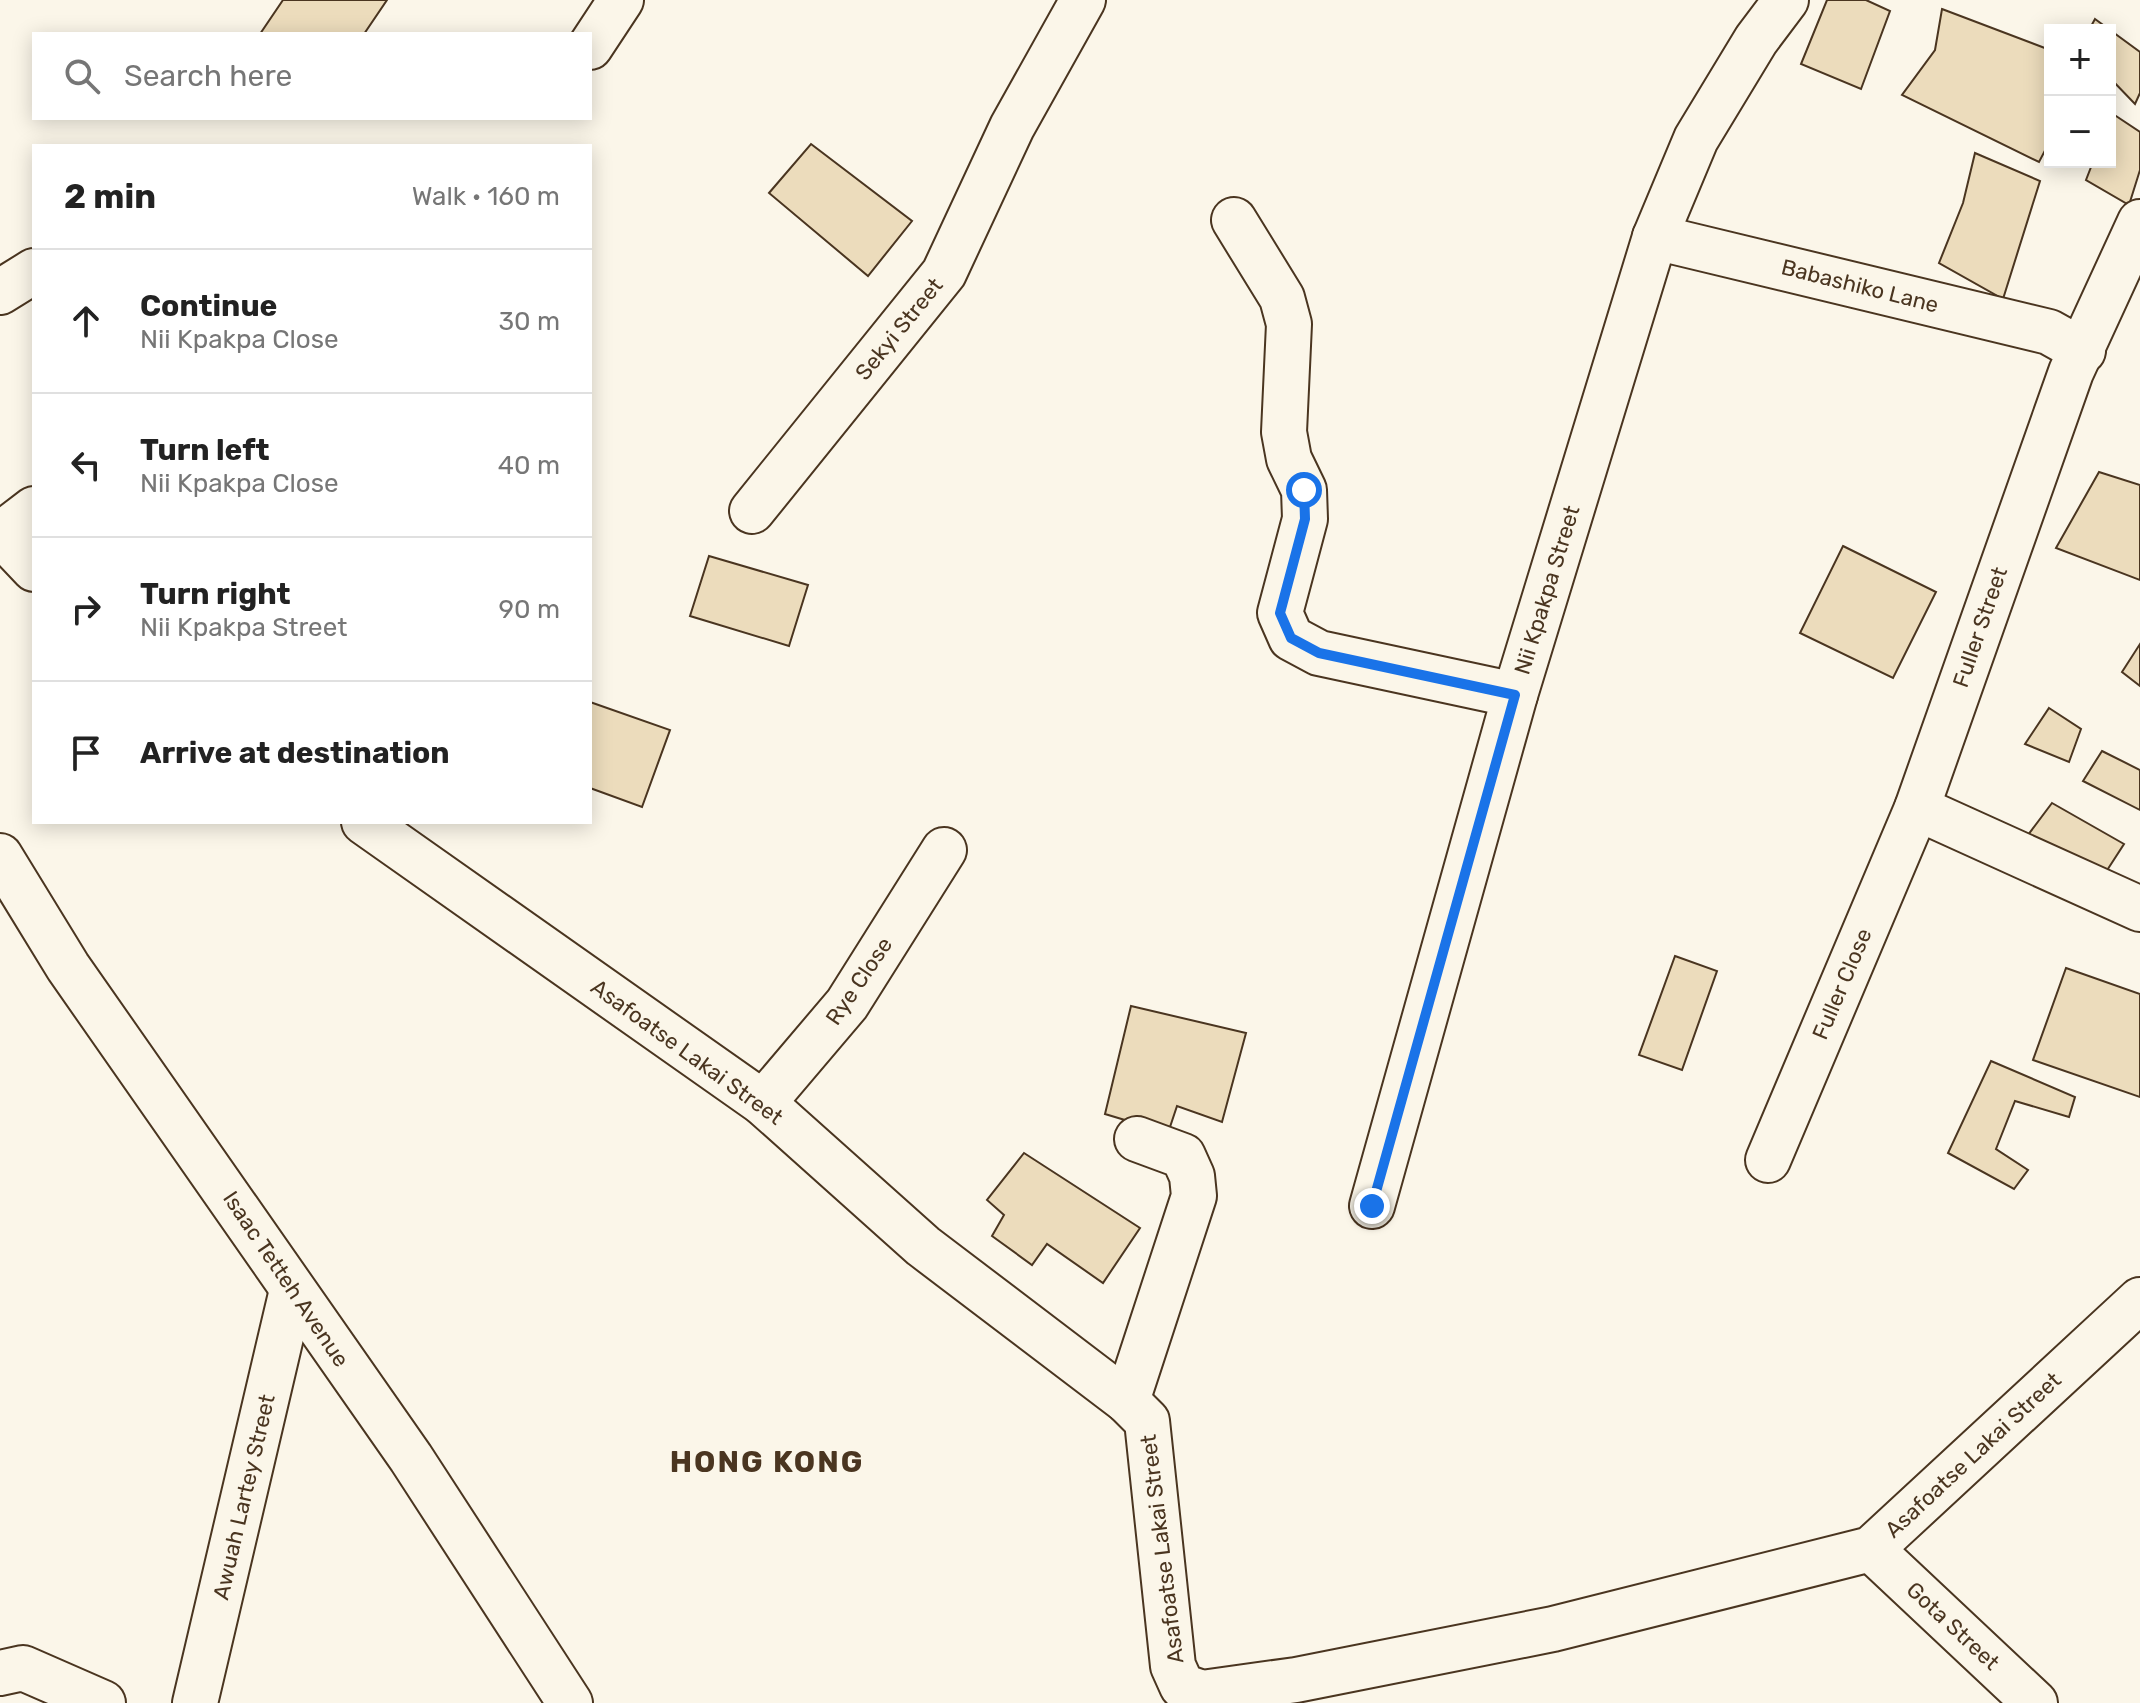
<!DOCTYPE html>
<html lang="en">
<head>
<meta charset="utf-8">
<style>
	:root { --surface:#fff; --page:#f2f2f2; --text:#222; --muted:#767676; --line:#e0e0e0 }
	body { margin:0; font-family:Rubik,sans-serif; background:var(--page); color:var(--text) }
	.controls { position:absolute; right:24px; top:24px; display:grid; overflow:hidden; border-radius:0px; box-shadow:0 4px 20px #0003 }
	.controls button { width:72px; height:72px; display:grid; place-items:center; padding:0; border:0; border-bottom:2px solid var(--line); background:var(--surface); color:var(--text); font:40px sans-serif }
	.stop { position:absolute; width:24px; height:24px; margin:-18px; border:6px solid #1a73e8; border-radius:50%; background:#fff }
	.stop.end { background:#1a73e8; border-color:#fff; box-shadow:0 2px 8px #0008 }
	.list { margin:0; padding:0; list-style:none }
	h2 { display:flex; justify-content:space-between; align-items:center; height:104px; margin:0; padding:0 32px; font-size:34px }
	h2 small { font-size:26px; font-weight:400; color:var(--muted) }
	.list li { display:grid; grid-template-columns:52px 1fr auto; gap:24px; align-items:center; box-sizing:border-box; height:144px; padding:0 32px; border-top:2px solid var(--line) }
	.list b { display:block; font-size:30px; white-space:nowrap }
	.list p { margin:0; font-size:26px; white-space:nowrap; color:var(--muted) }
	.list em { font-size:26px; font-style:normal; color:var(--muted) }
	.icon { flex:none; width:44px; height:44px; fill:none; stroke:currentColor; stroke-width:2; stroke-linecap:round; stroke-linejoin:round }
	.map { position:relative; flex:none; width:2140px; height:1703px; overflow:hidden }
	.search { position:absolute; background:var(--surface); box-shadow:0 4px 20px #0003; left:32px; top:32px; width:560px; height:88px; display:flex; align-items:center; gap:20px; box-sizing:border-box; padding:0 28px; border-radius:0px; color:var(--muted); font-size:30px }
	.panel { position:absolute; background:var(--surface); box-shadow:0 4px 20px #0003; left:32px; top:144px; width:560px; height:680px; border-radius:0px }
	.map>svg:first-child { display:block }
</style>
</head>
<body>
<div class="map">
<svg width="2140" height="1703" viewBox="0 0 2140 1703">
	<rect width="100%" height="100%" fill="#fbf6e9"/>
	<g fill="#ecdcbc" stroke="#4a3520" stroke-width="2">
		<polygon points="283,0 387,0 364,34 260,34"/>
		<polygon points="1827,0 1866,0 1890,11 1861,89 1801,64"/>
		<polygon points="1942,9 2050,50 2050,141 2039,162 1902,95 1935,50"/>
		<polygon points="2095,19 2140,52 2140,93 2135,104 2110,78 2110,30 2089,30"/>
		<polygon points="2113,114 2140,132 2140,170 2129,205 2086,180 2093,162 2110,162"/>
		<polygon points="811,144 912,221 868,276 769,193"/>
		<polygon points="1975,153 2040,181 2003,299 1939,263 1963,203"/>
		<polygon points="2099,472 2140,485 2140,580 2056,548"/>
		<polygon points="1843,546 1936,592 1893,678 1800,633"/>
		<polygon points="709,556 808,585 789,646 690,616"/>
		<polygon points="2140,644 2140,686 2122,672"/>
		<polygon points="590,702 670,730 642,807 590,788"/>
		<polygon points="2049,708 2081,729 2069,762 2025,744"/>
		<polygon points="2102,751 2140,770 2140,810 2083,781"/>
		<polygon points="2052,803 2124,844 2104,875 2028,835"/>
		<polygon points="1675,956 1717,971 1682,1070 1639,1055"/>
		<polygon points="2066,968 2140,994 2140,1097 2033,1060"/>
		<polygon points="1131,1006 1246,1033 1222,1122 1177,1106 1168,1133 1105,1114"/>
		<polygon points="1991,1061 2075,1097 2069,1117 2015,1101 1996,1149 2028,1170 2014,1189 1948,1153"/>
		<polygon points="1024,1153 1140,1228 1103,1283 1047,1244 1032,1265 992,1236 1004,1215 987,1200"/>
	</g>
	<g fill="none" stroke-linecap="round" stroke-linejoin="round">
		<defs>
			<g id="minor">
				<polyline points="590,47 621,0"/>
				<polyline points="1234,220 1282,298 1289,324 1284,432 1289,459 1304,490 1305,519 1280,613 1291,638 1319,653 1515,695"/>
				<polyline points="1655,237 2049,332 2083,351"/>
				<polyline points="0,292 34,271"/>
				<polyline points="752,511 944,273 1012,127 1083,0"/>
				<polyline points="0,533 34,569"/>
				<polyline points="1,534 34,509"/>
				<polyline points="1917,808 2140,909"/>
				<polyline points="364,822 763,1103 923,1246 1127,1401 1147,1421 1173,1666 1182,1686 1202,1693 1296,1680 1553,1629 1871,1549 2140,1300"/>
				<polyline points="0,856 68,967 411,1458 570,1703"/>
				<polyline points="763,1103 847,1004 944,850"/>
				<polyline points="1768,1160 1917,808 2071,372 2140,222"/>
				<polyline points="1372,1206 1515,695 1655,237 1696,139 1756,40 1786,0"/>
				<polyline points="1127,1401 1194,1196 1192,1176 1183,1156 1137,1139"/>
				<polyline points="1871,1549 2035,1703"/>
				<polyline points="0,1673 23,1668 103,1703"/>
				<polyline points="195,1703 292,1290"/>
			</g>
		</defs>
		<use href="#minor" stroke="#4a3520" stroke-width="48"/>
		<use href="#minor" stroke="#fbf6e9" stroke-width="44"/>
	</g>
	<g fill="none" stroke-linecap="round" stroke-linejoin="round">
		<polyline stroke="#1a73e8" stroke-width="10" points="1304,490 1305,519 1280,613 1291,638 1319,653 1515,695 1372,1206"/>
	</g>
	<g text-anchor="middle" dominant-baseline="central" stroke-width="6" stroke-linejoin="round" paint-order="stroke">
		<g font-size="22" fill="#4a3520" stroke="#fbf6e9">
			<text transform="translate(1860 286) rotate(14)">Babashiko Lane</text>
			<text transform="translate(899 329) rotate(-51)">Sekyi Street</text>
			<text transform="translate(1547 590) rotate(-73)">Nii Kpakpa Street</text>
			<text transform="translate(1980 627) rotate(-71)">Fuller Street</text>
			<text transform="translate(859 981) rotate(-56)">Rye Close</text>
			<text transform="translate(1842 984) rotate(-67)">Fuller Close</text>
			<text transform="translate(687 1052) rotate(36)">Asafoatse Lakai Street</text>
			<text transform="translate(286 1279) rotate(56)">Isaac Tetteh Avenue</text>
			<text transform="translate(1973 1455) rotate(-43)">Asafoatse Lakai Street</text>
			<text transform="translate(244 1497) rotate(-77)">Awuah Lartey Street</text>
			<text transform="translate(1162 1549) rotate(-97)">Asafoatse Lakai Street</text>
			<text transform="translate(1953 1626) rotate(43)">Gota Street</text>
		</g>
		<g font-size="30" font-weight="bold" letter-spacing="2" fill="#4a3520" stroke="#fbf6e9">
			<text x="767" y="1462">HONG KONG</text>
		</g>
	</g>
</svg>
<div class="controls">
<button>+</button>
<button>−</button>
</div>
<div class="stop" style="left:1304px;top:490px"></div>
<div class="stop end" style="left:1372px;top:1206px"></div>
<div class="search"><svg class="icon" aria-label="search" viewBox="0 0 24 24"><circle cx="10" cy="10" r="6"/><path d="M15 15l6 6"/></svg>Search here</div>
<section class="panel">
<h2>2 min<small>Walk · 160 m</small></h2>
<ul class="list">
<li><svg class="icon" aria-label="ahead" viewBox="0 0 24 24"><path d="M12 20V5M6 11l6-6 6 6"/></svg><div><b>Continue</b><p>Nii Kpakpa Close</p></div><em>30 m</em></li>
<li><svg class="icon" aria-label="left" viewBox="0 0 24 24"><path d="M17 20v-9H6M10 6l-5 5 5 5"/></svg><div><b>Turn left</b><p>Nii Kpakpa Close</p></div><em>40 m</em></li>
<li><svg class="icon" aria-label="right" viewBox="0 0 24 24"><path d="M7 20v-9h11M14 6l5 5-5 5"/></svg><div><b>Turn right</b><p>Nii Kpakpa Street</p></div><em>90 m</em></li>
<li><svg class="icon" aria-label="arrive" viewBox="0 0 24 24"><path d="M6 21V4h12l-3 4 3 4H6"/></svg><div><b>Arrive at destination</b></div></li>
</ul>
</section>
</div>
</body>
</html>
